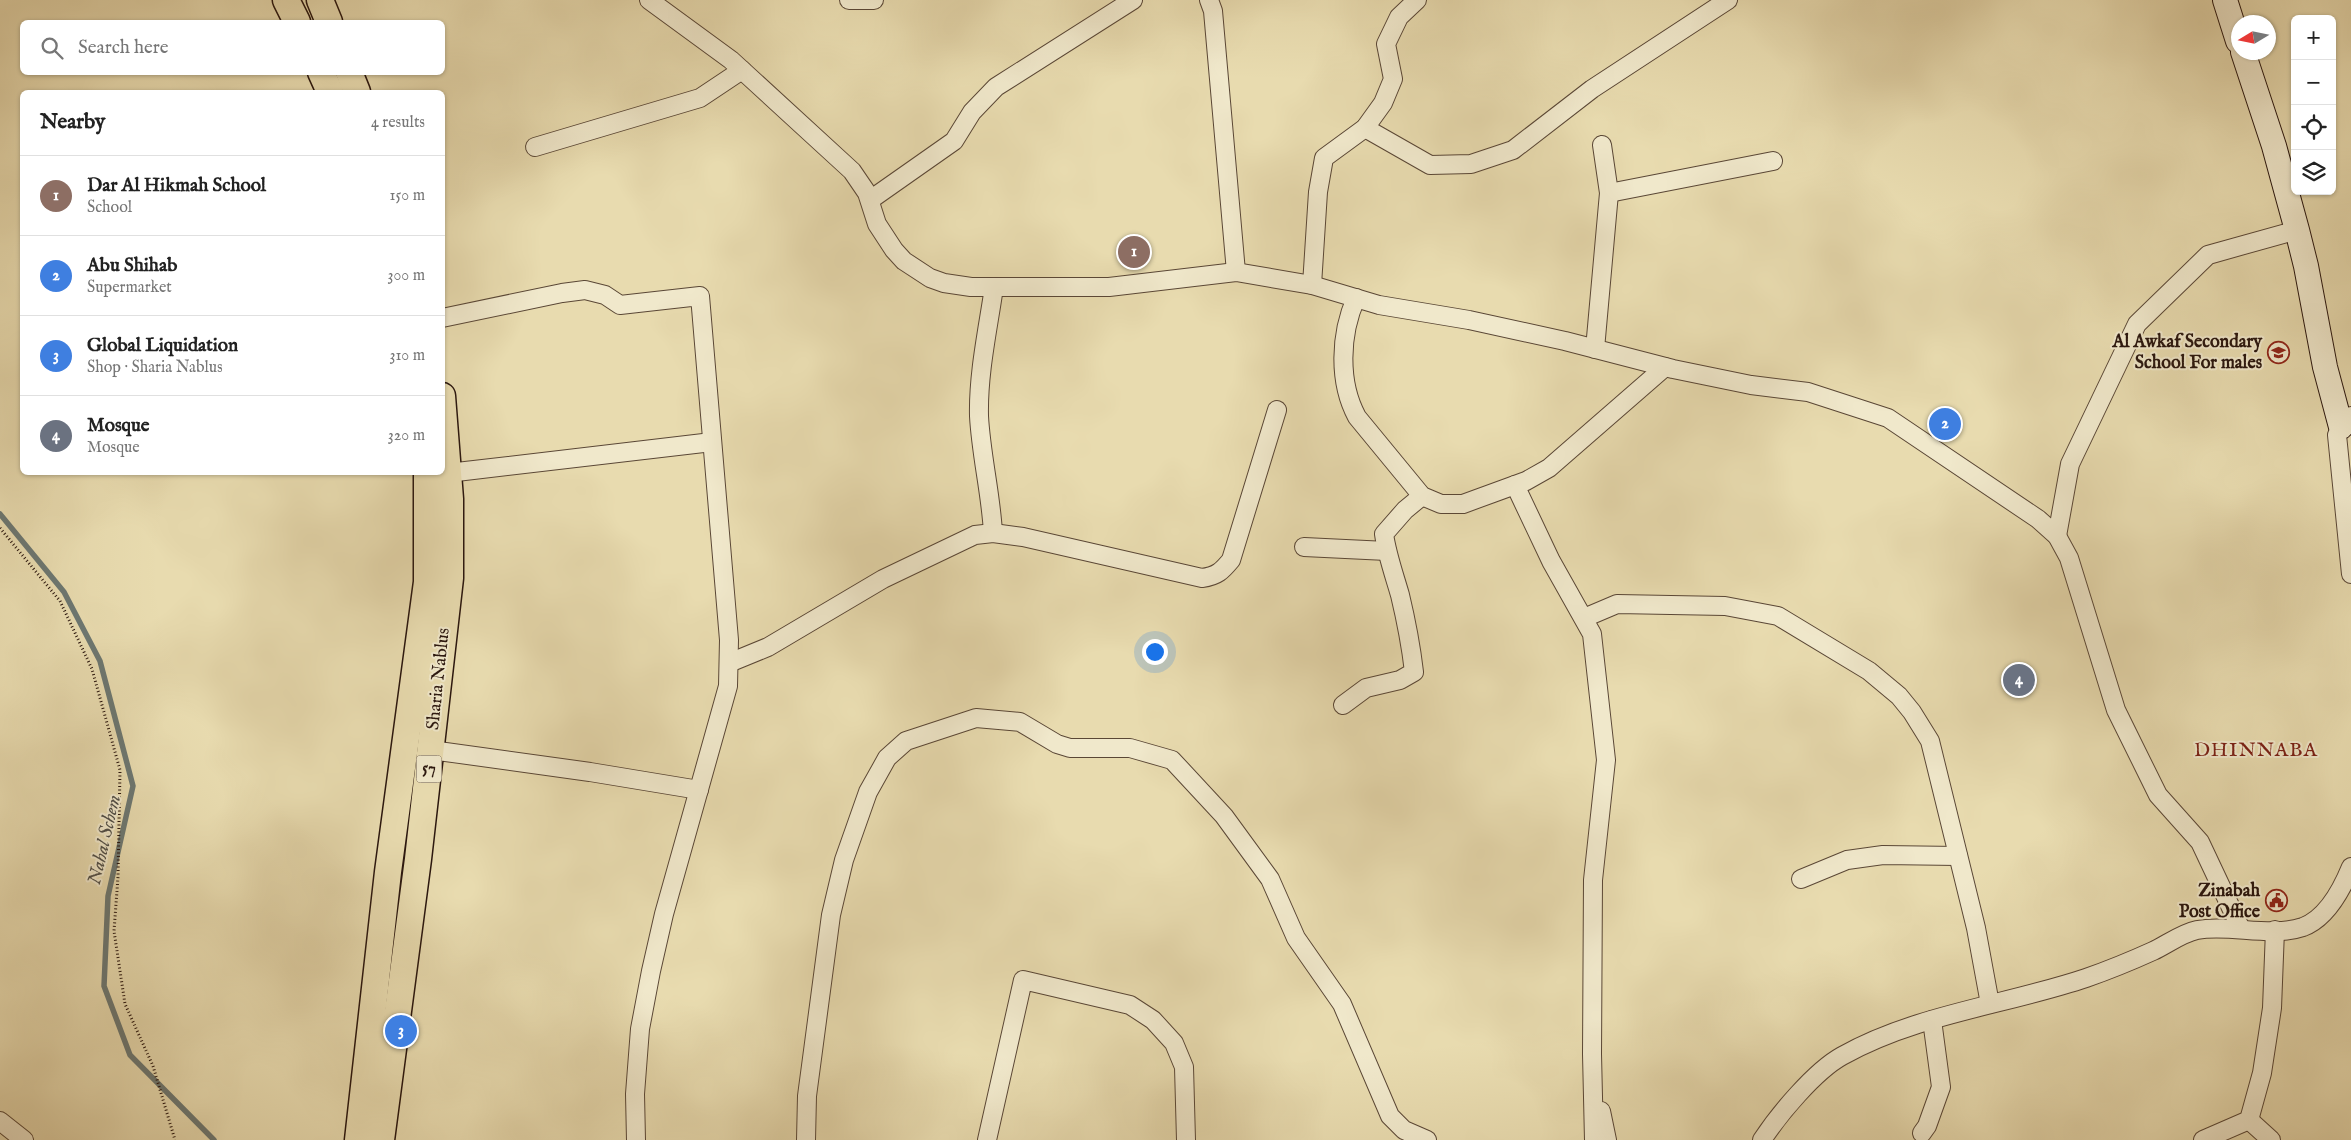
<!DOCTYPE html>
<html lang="en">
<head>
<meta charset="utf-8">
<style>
	:root { --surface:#fff; --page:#f6f6f6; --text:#222; --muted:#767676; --line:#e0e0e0; --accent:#8f2418 }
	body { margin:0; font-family:"IM FELL English",serif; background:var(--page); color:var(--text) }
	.controls { position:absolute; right:15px; top:15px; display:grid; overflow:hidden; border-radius:8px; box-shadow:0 1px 4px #0004 }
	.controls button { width:45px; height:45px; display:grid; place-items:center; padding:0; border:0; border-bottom:1px solid var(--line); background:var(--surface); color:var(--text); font:25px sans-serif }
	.compass { position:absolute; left:2231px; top:15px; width:45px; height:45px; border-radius:50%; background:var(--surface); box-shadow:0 1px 4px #0004; rotate:260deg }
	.you { position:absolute; left:1154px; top:651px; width:18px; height:18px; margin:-12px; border:4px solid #fff; border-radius:50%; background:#1a73e8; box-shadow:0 0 0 8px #1a73e833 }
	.badge { display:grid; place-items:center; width:32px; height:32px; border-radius:50%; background:var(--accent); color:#fff; font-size:16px; font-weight:700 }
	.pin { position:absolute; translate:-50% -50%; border:2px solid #fff; box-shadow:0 1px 5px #0006 }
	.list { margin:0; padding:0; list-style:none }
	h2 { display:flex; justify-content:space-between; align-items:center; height:65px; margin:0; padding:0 20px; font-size:21px }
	h2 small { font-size:16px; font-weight:400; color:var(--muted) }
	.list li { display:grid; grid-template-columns:32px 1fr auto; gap:15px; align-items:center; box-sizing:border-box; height:80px; padding:0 20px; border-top:1px solid var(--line) }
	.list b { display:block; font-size:19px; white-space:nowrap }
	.list p { margin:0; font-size:16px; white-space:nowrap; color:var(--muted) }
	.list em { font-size:16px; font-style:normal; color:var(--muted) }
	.icon { flex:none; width:28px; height:28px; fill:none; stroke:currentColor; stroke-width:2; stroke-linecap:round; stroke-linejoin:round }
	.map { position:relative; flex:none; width:2351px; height:1140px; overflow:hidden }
	.search { position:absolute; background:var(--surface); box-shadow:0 1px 4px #0004; left:20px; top:20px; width:425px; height:55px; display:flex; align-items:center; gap:12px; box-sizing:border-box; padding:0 18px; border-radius:8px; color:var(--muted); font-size:19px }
	.panel { position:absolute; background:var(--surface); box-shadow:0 1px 4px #0004; left:20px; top:90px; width:425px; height:385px; border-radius:8px }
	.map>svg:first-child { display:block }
</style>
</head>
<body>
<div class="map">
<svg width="2351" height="1140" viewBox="0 0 2351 1140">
	<rect width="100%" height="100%" fill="#e8dbaf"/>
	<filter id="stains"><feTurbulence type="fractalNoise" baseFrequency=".004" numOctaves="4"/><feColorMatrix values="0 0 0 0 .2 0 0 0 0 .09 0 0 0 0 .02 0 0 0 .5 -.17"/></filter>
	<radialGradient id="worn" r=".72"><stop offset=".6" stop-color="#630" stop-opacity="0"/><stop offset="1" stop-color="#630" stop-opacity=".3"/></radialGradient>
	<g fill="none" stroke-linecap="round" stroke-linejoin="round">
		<polyline stroke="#6d7872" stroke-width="5.5" points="0,514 64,592 100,661 133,786 108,896 104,986 130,1055 214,1140"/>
		<defs>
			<g id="street">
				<polyline points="649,0 731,60 852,171 867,193 877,224 894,250 904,261 930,278 944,283 971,287 1109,287 1236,272 1312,285 1379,305 1469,320 1565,341 1673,369 1751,385 1808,392 1888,418 2038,519 2057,536 2069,558 2116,710 2158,795 2200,842 2241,929"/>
				<polyline points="849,0 874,0"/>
				<polyline points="1209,0 1213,11 1236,272"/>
				<polyline points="1365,128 1430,165 1471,164 1513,150 1592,89 1728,0"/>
				<polyline points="535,147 700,98 742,70"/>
				<polyline points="1609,193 1773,161"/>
				<polyline points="870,200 954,141 972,112 996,87 1133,0"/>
				<polyline points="1312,285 1318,192 1324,158 1365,128 1383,103 1393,79 1386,44 1399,17 1417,0"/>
				<path d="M1356 298C1340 334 1338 382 1357 417L1422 496 1441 504H1463L1526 481 1549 468 1665 367"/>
				<polyline points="442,318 562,293 585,290 605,295 620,305 700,296 729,640 728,686 664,914 651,971 640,1029 635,1094 636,1140"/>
				<polyline points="1595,349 1609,193 1602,145"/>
				<polyline points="2351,416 2345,420 2337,435 2351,574"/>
				<polyline points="448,473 712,442"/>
				<polyline points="1515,485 1551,561 1592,634 1606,760 1593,880 1592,1054 1594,1140"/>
				<path d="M993 533C991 494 981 455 979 416 978 373 988 329 994 287"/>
				<polyline points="2057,536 2070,464 2137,324 2208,255 2297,230"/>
				<polyline points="1304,547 1387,551"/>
				<polyline points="1584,618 1617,604 1725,606 1778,616 1869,671 1899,696 1912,712 1930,741 1976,928 1990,1004"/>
				<path d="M729 663 768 647 883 579 975 535 993 533 1023 537 1202 578C1217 576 1222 571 1231 560L1277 410"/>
				<path d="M1343 705 1366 688 1400 680 1414 672C1411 646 1406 620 1400 595 1394 574 1387 555 1384 534L1405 510 1422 496"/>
				<polyline points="431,750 590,772 699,790"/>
				<polyline points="1801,879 1847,860 1883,855 1958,856"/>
				<polyline points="1601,1111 1607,1140"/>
				<polyline points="2249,1120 2271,1140"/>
				<polyline points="0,1121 24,1140"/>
				<polyline points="1922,1133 1927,1126 1941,1087 1932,1020"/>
				<polyline points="806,1140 807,1096 831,915 844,860 868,792 887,758 906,741 976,718 1020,722 1057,744 1070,748 1130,748 1172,760 1224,816 1270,879 1296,938 1342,1004 1390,1116 1404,1130 1427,1140"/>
				<polyline points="987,1140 1023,980 1130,1005 1153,1020 1174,1043 1184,1067 1186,1140"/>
				<path d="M1762 1140C1779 1114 1815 1071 1842 1056 1917 1014 2006 1005 2086 978 2109 970 2131 961 2153 951 2166 945 2182 933 2197 930 2230 924 2271 938 2303 927 2327 918 2342 889 2351 867"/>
				<polyline points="2203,1140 2249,1120 2262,1073 2272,1008 2275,930"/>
			</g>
			<g id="secondary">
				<polyline points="2225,0 2238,41"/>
				<polyline points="2243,52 2274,146 2297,230 2306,266 2325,367 2341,427"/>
			</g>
			<g id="primary">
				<polyline points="286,0 297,22"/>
				<polyline points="320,0 329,22"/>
				<polyline points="321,72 330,92"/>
				<polyline points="349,72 357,92"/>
				<polyline points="358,1140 388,872 427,582 427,472"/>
				<polyline points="381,1140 418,859 450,578 450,499 442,396"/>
			</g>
		</defs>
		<use href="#street" stroke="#5a4736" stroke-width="20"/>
		<use href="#secondary" stroke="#2a160e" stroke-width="26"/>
		<use href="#primary" stroke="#2a160e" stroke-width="29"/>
		<polyline stroke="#2a160e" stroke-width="3" stroke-dasharray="1 2.5" stroke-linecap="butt" points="0,528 60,601 92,669 120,770 118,877 114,931 125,1004 153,1066 175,1140"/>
		<use href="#street" stroke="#f0e8cb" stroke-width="18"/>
		<use href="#secondary" stroke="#f0e8cb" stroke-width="24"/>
		<use href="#primary" stroke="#e8dbaf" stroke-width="26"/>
	</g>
	<defs>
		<symbol id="school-ring" viewBox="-11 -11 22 22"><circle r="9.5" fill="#f0e8cb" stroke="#8f2418" stroke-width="1.5"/><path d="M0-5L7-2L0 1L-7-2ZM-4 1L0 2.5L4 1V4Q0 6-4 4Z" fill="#8f2418"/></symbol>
		<symbol id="civic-ring" viewBox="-11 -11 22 22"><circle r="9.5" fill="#f0e8cb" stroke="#8f2418" stroke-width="1.5"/><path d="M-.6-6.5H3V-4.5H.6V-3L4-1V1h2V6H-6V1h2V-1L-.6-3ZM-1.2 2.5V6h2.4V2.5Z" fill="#8f2418"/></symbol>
	</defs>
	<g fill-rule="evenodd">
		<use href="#school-ring" x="2266" y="340" width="25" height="25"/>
		<use href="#civic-ring" x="2264" y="888" width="25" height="25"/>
	</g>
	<g text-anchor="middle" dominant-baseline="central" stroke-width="4" stroke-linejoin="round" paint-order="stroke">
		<rect fill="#f0e8cb" stroke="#655547" stroke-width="1" x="416.5" y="755.5" width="25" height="27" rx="4"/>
		<g font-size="16" font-weight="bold" fill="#2a160e">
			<text x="429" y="769">57</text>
		</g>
		<g font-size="18" font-weight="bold" fill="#2a160e" stroke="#f0e8cb" text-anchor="end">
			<text x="2262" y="342">Al Awkaf Secondary<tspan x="2262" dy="21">School For males</tspan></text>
			<text x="2260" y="891">Zinabah<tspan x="2260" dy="21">Post Office</tspan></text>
		</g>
		<g font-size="18" fill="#2a160e" stroke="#f0e8cb">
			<text transform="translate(439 679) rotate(-84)">Sharia Nablus</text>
		</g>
		<g font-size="19" font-style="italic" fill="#514f48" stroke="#f0e8cb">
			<text transform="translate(105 840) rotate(-77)">Nahal Schem</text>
		</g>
		<g font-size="20" letter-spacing="1" fill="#7a1f14" stroke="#f0e8cb">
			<text x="2256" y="750">DHINNABA</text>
		</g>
	</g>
	<rect width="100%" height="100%" filter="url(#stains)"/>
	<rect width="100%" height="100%" fill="url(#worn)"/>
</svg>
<div class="controls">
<button>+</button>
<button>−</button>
<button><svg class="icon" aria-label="locate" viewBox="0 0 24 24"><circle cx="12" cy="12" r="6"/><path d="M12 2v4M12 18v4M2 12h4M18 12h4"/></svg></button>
<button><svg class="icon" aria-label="layers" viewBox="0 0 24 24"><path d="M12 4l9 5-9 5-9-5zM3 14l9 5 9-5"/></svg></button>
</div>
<svg class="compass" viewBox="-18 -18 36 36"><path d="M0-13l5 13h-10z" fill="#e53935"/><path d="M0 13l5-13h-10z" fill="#767676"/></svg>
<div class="you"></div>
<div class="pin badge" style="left:1134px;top:252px;background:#8d6e63">1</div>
<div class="pin badge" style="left:1945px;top:424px;background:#3f7fe0">2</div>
<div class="pin badge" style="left:401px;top:1031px;background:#3f7fe0">3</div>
<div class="pin badge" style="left:2019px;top:680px;background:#6b7280">4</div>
<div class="search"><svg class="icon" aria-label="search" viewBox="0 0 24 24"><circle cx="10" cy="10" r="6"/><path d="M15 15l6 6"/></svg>Search here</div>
<section class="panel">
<h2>Nearby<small>4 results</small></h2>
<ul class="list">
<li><span class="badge" style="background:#8d6e63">1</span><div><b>Dar Al Hikmah School</b><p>School</p></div><em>150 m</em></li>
<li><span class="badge" style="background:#3f7fe0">2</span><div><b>Abu Shihab</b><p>Supermarket</p></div><em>300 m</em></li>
<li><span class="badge" style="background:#3f7fe0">3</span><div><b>Global Liquidation</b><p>Shop · Sharia Nablus</p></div><em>310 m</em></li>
<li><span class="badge" style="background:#6b7280">4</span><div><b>Mosque</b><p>Mosque</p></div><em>320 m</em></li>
</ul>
</section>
</div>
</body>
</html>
